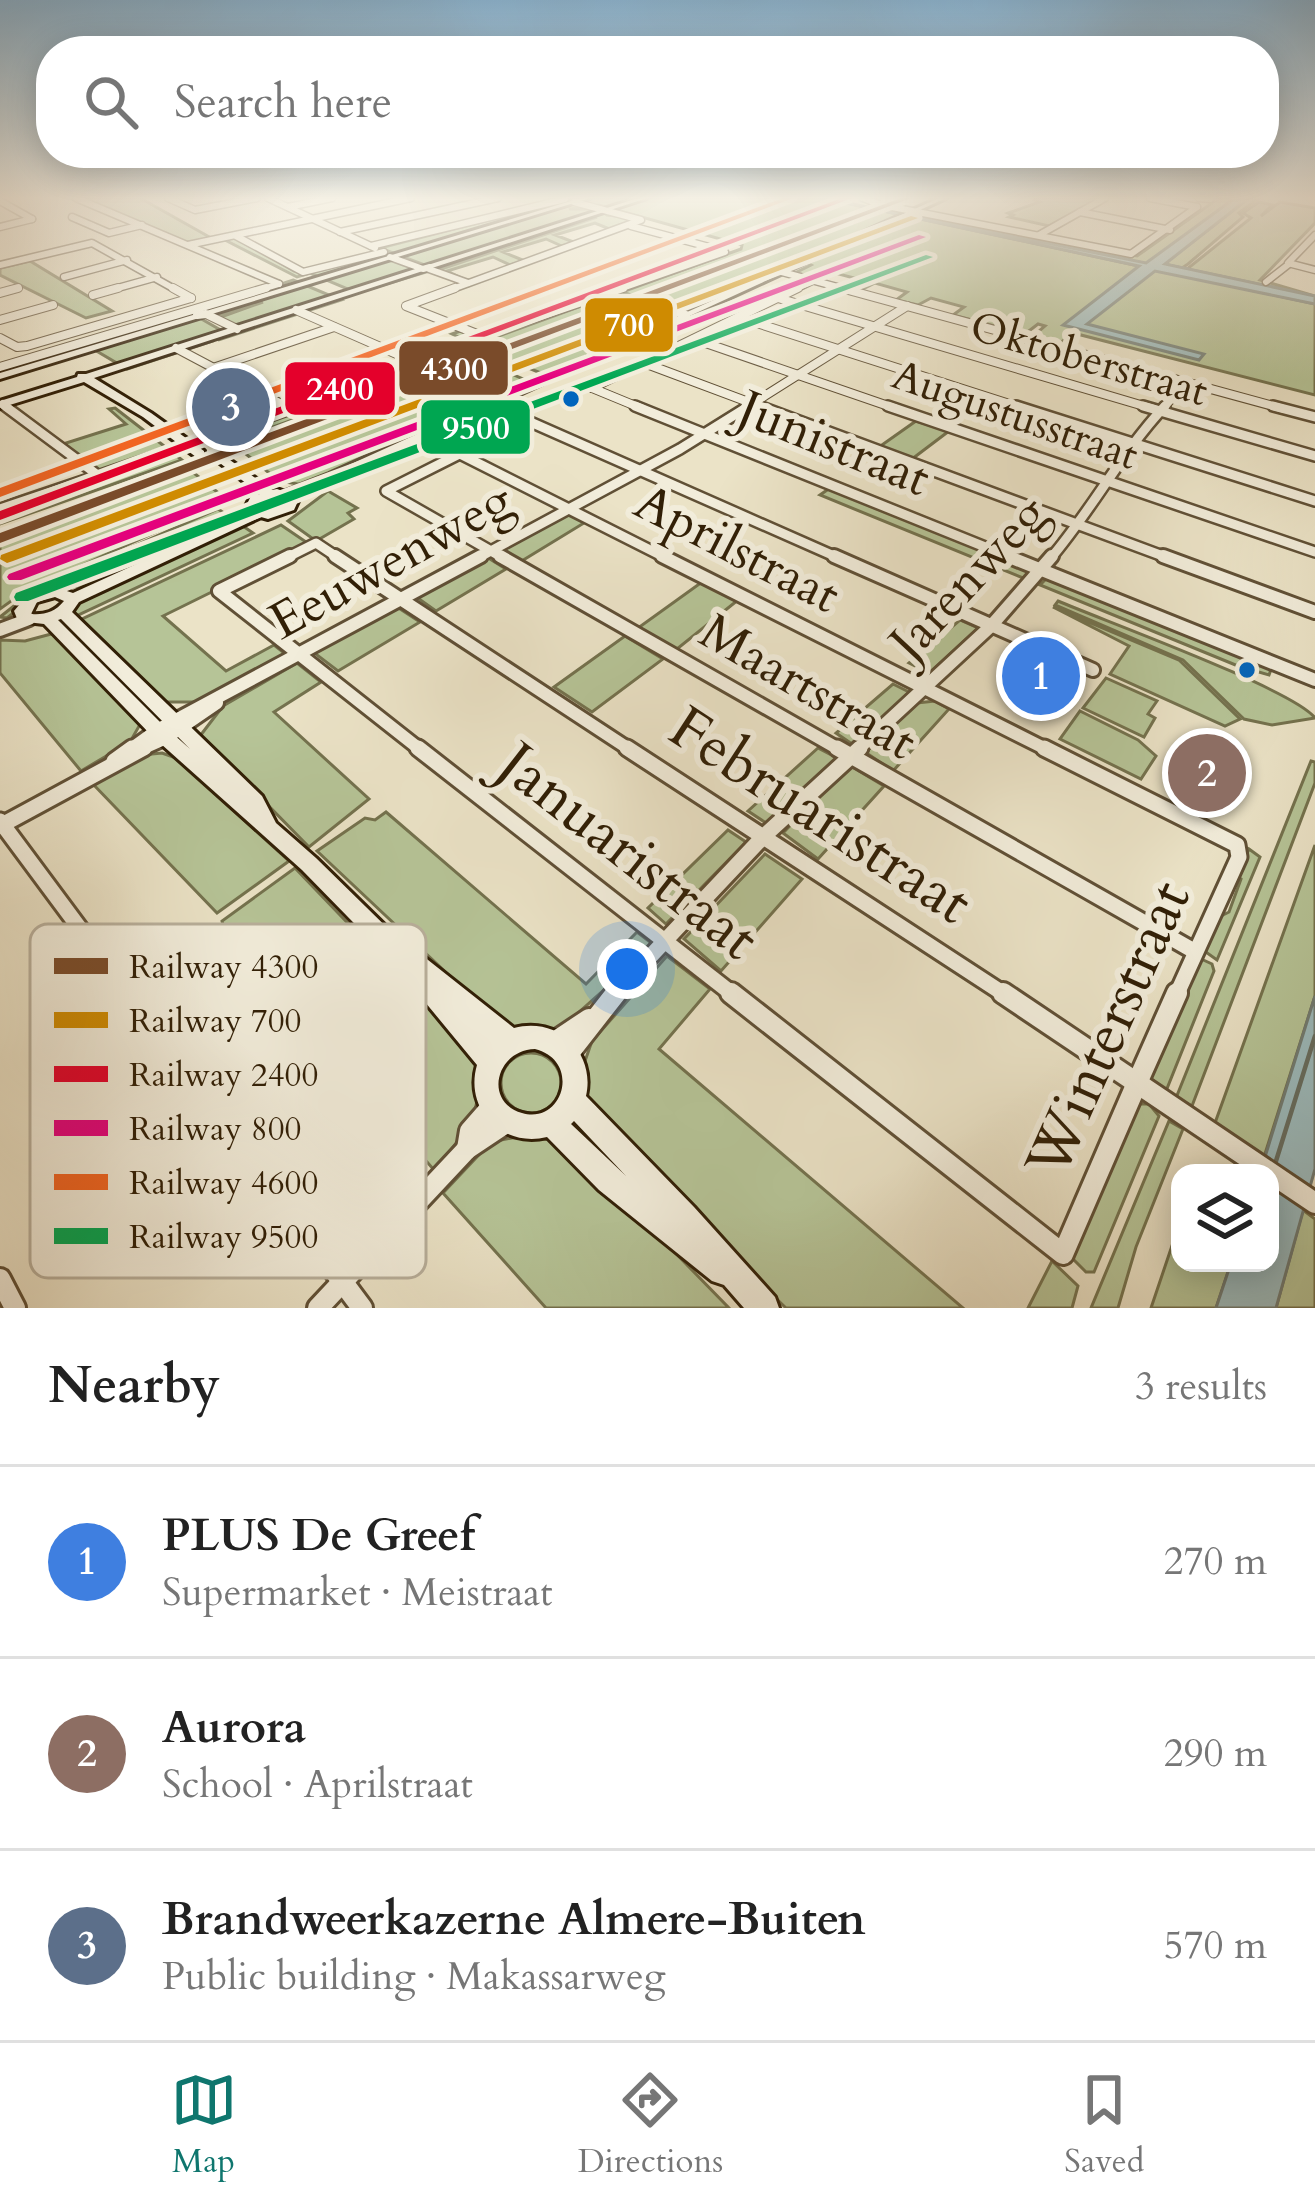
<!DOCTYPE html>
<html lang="en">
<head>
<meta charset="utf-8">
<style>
	:root { --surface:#fff; --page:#f6f6f6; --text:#222; --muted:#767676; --line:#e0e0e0; --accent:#0f766e }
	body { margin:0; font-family:Cardo,serif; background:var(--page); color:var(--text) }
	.controls { position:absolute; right:36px; bottom:36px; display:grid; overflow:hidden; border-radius:24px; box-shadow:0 6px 30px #0003 }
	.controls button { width:108px; height:108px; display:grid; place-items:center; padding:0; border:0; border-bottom:3px solid var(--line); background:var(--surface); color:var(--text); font:60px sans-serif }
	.you { position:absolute; left:627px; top:969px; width:42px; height:42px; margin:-30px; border:9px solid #fff; border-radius:50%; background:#1a73e8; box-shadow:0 0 0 18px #1a73e833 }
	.badge { display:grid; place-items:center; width:78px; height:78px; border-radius:50%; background:var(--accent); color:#fff; font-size:39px; font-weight:700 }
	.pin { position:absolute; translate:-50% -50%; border:6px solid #fff; box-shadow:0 3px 12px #0006 }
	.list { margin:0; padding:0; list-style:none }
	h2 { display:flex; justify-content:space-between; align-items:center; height:156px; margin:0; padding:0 48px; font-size:51px }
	h2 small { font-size:39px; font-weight:400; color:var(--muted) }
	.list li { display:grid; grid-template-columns:78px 1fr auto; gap:36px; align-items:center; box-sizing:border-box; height:192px; padding:0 48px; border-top:3px solid var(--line) }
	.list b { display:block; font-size:45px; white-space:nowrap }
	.list p { margin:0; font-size:39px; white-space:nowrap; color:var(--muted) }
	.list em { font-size:39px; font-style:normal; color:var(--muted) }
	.icon { flex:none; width:66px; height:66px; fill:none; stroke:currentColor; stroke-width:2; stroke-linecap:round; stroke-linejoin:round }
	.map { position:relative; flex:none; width:1315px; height:1308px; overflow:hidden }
	.search { position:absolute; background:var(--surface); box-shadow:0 6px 30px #0003; left:36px; right:36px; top:36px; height:132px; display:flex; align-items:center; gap:30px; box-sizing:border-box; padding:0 42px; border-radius:48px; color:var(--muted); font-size:45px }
	.sheet { height:732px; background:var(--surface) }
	nav { display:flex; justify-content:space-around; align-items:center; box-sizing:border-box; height:168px; border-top:3px solid var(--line); background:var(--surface); font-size:33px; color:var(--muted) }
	nav a { display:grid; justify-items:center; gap:6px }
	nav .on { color:var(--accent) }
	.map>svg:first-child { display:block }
</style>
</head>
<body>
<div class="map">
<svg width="1315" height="1308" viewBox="0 0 1315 1308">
	<rect width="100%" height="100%" fill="#ebe3c7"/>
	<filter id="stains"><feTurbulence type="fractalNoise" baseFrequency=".00167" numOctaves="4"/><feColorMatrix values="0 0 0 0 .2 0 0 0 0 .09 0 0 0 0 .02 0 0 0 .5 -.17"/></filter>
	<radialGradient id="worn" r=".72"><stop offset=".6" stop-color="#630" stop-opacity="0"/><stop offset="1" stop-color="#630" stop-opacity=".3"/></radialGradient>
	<g fill="#b6c497" stroke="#74724e" stroke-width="3">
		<polygon points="80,198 140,198 213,239 189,244"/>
		<polygon points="566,198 823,198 1315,304 1315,395 1073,333 1059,344 1032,337 1045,326 1038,324 1025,334 953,315 964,307 931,298 918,305 896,300 907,292 875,283 861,290 841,285 854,278 824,270 810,276 795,273 811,265 807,263 787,271 804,262 689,312 644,300 769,253 757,251 634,296 622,292 741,249 742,245 599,205 569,209 598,209 607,215 637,218 612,230 595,223 555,235 576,243 564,247 546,239 503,252 525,261 510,265 493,257 447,271 468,281 438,270 597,217 435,269 380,248 568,200 581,202"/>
		<polygon points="1039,198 1100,198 1049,226 1009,217 1013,215 1008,213 1040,202 1035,200"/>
		<polygon points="1219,198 1235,198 1147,264 1036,240 1041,236 1137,256"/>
		<polygon points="1249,198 1259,198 1239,213 1243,217 1188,264 1182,268 1164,264"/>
		<polygon points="1259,202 1272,205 1261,216 1280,202 1315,208 1315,223 1260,280 1315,296 1187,269 1251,218 1243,213"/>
		<polygon points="234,236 294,271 312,272 384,255 430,271 357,293 310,273 297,277 223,239"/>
		<polygon points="30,261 112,311 86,318 0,275 0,268"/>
		<polygon points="293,280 341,300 218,340 240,329 218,318 263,302 213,316 198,311"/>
		<polygon points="617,293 629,298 487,350 452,334 463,330 496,337"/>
		<polygon points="640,302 676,318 548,376 497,355"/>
		<polygon points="191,313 224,332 213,341 127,369 83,343"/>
		<polygon points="457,348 472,355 229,443 216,433 247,422 256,426 452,355 449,351"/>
		<polygon points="480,360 530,382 304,485 279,481 241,450"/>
		<polygon points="115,408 168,449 101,472 67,448 66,443 126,424 109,409"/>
		<polygon points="916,421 949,431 912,459 879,447"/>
		<polygon points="172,452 182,460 0,524 0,515 9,508 167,459 164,454"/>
		<polygon points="189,469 227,500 25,591 0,609 0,543"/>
		<polygon points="830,488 1036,570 1028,580 820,495"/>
		<polygon points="328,491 357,508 348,513 354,519 316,541 288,521"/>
		<polygon points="218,509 230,517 79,586 39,593 7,618 0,617 34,590"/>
		<polygon points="568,515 584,523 520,562 498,549"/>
		<polygon points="240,524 253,533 76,616 73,612 83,597"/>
		<polygon points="281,525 309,544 163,616 226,671 274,645 288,656 196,702 165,702 80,620"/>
		<polygon points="485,556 506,569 436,611 412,594"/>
		<polygon points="1048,577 1272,667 1269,675 1238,666 1040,585"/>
		<polygon points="702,582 738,600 677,649 638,628"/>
		<path d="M1058 601C1102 620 1295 690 1315 718L1272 725 1244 719 1183 660 1055 605Z"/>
		<polygon points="394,605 420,622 338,671 313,652"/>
		<polygon points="1053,607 1179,660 1240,719 1225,726 1110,674 1129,646"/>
		<polygon points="960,620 978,628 929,673 909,663"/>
		<polygon points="55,633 142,721 130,742 81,771 0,673 0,640 25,641"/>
		<polygon points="625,636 663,659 592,712 554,687"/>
		<polygon points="297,663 321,682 274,712 369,799 309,847 200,736 223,706"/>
		<polygon points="1106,678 1157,701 1148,714 1155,718 1144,737 1083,708"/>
		<polygon points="893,684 911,693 852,744 836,733"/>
		<polygon points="935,701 949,709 893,771 865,752 917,703"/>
		<polygon points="1080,711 1138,740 1156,756 1141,779 1060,739"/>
		<polygon points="818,748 837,758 766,823 748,811"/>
		<polygon points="162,753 176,758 289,861 217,913 90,781 142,755"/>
		<polygon points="1311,761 1315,762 1315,783 1192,1106 1176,1098"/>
		<polygon points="849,765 884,786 818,859 783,833"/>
		<polygon points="386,812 586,984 637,932 654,945 558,1031 506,1029 317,851 365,818 375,820"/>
		<polygon points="728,830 746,842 666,924 648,908"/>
		<polygon points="1315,845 1315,996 1264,1157 1215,1123"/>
		<polygon points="1249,849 1260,857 1217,960 1203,950 1217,918 1229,912 1241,879 1237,876"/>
		<polygon points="765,854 802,879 721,971 684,939"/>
		<path d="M295 868 476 1057C485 1114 469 1128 434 1170L224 929 222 921Z"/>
		<polygon points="667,956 710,989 659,1049 963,1308 786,1308 660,1186 588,1102 585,1061 592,1041"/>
		<polygon points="1199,958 1212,964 1214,971 1166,1091 1150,1078"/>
		<circle cx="531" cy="1083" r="30"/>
		<polygon points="1139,1104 1149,1104 1159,1116 1094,1272 1086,1272 1069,1255 1076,1250"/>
		<polygon points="1169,1121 1183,1129 1136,1247 1118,1308 1091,1308"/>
		<polygon points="522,1136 551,1140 653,1230 729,1308 546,1308 443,1193 491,1142"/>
		<polygon points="1303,1210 1315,1219 1315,1308 1276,1308"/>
		<polygon points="1180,1222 1180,1263 1231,1263 1216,1308 1151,1308"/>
		<polygon points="1052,1261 1078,1286 1072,1308 1028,1308"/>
	</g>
	<g fill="#9cbcbf" stroke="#717d75" stroke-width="3">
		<polygon points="823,198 1146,263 1235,198 1249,198 1165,264 1315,296 1315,304 1155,271 1087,324 1204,354 1199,360 1063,325 1139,266"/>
		<polygon points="1315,996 1315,1169 1276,1308 1216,1308 1231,1263 1270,1263 1270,1173 1260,1173"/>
	</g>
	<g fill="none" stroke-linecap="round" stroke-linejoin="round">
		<polyline stroke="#666e62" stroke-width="4.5" points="1276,1161 1315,1036"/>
		<defs>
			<g id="minor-far5">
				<polyline points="76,198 279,284"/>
				<polyline points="168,198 195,210 257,198"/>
				<polyline points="268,198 375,248"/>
				<polyline points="863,198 881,205"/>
				<polyline points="1150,198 1197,207"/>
				<polyline points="1199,198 1210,199"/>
				<polyline points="0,201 32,219"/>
				<polyline points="288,207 332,198"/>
				<polyline points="892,207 1131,254 1197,207"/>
				<polyline points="1080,212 1170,230"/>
				<polyline points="72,217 109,233 142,225"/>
				<polyline points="631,226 724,251"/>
				<polyline points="0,227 32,219"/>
				<polyline points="340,232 498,198"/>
				<polyline points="1039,235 1105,198"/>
				<polyline points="1315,235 1288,263 1315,270"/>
				<polyline points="236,236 303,272 384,252"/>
				<polyline points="188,245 411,198"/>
				<polyline points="371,246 565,199"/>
				<polyline points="390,257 423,269 430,267"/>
				<polyline points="0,265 92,243 178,291"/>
				<polyline points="429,269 468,283"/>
				<polyline points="782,272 852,291"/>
				<polyline points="64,277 127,260"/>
				<polyline points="1266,282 1289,264"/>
				<polyline points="7,291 18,288"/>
				<polyline points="107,291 157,277"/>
				<polyline points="256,291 279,284"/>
				<polyline points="447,291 641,220 574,202"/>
				<polyline points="614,291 725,252"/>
				<polyline points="791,291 812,281"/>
			</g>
			<g id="minor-far4">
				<polyline points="173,288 191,298"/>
				<polyline points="455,288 406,306 482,336 623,288"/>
				<polyline points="841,288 1284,409"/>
				<polyline points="0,293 18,288"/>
				<polyline points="93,295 118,288"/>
				<polyline points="778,298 1154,409"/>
				<polyline points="643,301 686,315"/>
				<polyline points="197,315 206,314 237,329"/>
				<polyline points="738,317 1025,409"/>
				<polyline points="0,320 53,305"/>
				<polyline points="0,338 17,347 27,346 191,298"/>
				<polyline points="694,339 897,409"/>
				<polyline points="176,348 289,408"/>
				<polyline points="417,363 449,352"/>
				<polyline points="644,363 767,409"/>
				<polyline points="0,367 266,288"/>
				<polyline points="213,368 334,327"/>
				<polyline points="592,388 643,409"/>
				<polyline points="592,388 798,288"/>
				<polyline points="3,404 9,409"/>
				<polyline points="491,404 501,409"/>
				<polyline points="290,409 417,363 296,310"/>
				<polyline points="744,409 907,306"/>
				<polyline points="1162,409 1187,382"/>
			</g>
			<g id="minor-far3">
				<polyline points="5,406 99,476"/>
				<polyline points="284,406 289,408"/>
				<polyline points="494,406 841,559"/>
				<polyline points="635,406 1015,559"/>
				<polyline points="759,406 1171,559"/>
				<polyline points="888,406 1315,552"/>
				<polyline points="1016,406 1315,501"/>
				<polyline points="1143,406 1315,456"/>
				<polyline points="1273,406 1315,417"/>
				<polyline points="250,423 299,406"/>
				<polyline points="458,453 668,559"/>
				<polyline points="0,509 163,454"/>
				<polyline points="284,559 316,543 340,559"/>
				<polyline points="476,559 680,449 749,406"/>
				<polyline points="505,559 386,491 527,420"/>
				<path d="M1050 559C1092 510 1121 453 1165 406"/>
			</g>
			<g id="minor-far2">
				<polyline points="290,556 219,591 422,751"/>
				<polyline points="335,556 632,751"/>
				<polyline points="500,556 842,751"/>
				<polyline points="662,556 1050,751"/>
				<polyline points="834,556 1093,670"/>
				<polyline points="1007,556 1315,680"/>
				<polyline points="1163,556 1315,612"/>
				<polyline points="0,630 29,619"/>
				<polyline points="128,751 157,730 481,556"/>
				<polyline points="137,751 166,738 217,703"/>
				<polyline points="856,751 991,626 1052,556"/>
			</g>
			<g id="minor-far1">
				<polyline points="418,748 735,996"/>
				<polyline points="627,748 1007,996"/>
				<polyline points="837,748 1194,951"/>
				<polyline points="1044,748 1237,845 1239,857 1176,996"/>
				<polyline points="114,761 132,748"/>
				<polyline points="0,821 130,996"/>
				<polyline points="0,826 144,748"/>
				<polyline points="613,996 763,837 860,748"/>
			</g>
			<g id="minor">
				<polyline points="128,993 362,1308"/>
				<polyline points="731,993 1063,1254 1137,1083"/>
				<polyline points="1003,993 1137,1083"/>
				<polyline points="556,1041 589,1019"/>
				<polyline points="569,1053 616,993"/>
				<polyline points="1137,1083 1315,1203"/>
				<polyline points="1137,1083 1177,993"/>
				<polyline points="467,1149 470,1131 491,1107"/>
				<polyline points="0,1279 15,1308"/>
				<polyline points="318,1308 467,1149 506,1123"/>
			</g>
			<polygon id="tertiary" points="939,198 946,198 337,478 288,497 284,498 278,494 329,474"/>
			<g id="secondary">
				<polygon points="581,198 590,198 0,379 0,373"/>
				<polygon points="638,198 647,198 94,378 151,413 204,451 204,457 196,457 143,417 84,382 0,408 0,401 77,377 78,374 86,374"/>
				<path d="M220 453 272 490 277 489 297 496 299 499 294 510 268 519 261 517 79 602 72 612 262 796 276 823 316 858 414 954 423 956 514 1028C557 1016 596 1052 586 1096L694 1207 775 1297 779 1308H744L724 1285 712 1281 599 1190 547 1137C502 1148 464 1109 477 1065L392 962 302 870 151 735 44 624 18 621 14 611C30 591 48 583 73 593L248 513 244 510 251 496 260 494 216 460 214 457ZM276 497 285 501 283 505 267 511 259 508 261 502ZM55 597 64 601C55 612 45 615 31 614L37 602ZM61 619 190 749 163 725 58 620ZM535 1049C582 1061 563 1125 522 1113 483 1102 496 1050 535 1049ZM574 1121 626 1176 571 1124Z"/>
			</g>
		</defs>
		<use href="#minor-far5" stroke="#605036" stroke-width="9"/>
		<use href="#minor-far4" stroke="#605036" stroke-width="10"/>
		<use href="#minor-far3" stroke="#605036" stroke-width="14"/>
		<use href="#minor-far2" stroke="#605036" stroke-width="18"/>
		<use href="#minor-far1" stroke="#605036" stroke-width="21"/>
		<use href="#minor" stroke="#605036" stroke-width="26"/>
		<use href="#tertiary" stroke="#605036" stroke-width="6"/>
		<use href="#secondary" stroke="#311f06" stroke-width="6"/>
		<use href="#minor-far5" stroke="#f2eddb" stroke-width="6"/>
		<use href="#minor-far4" stroke="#f2eddb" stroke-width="8"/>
		<use href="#minor-far3" stroke="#f2eddb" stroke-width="9"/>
		<use href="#minor-far2" stroke="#f2eddb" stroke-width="12"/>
		<use href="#minor-far1" stroke="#f2eddb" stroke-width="15"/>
		<use href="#minor" stroke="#f2eddb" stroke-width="20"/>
		<use href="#tertiary" fill="#f2eddb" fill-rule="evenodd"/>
		<use href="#secondary" fill="#f2eddb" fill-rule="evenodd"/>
		<defs>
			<polygon id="rail-1" points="901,198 911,198 0,543 0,533"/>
			<polygon id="rail-2" points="911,216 918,218 13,561 7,563 0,559 1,555"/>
			<polygon id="rail-3" points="842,198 852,198 0,520 0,511"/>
			<polygon id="rail-4" points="919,235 926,237 21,580 9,580 7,577 9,574"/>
			<polygon id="rail-5" points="783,198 793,198 0,497 0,488"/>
			<polygon id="rail-6" points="926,255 933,257 28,601 16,601 14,597 16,593"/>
		</defs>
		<use href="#rail-1" stroke="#f2eddb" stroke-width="9"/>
		<use href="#rail-2" stroke="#f2eddb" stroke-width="9"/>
		<use href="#rail-3" stroke="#f2eddb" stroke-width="9"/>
		<use href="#rail-4" stroke="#f2eddb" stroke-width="9"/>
		<use href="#rail-5" stroke="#f2eddb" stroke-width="9"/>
		<use href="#rail-6" stroke="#f2eddb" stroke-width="9"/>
		<use href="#rail-1" fill="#7a4b2a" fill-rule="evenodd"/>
		<use href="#rail-2" fill="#cf8b01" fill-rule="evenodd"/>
		<use href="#rail-3" fill="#e4002b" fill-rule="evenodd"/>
		<use href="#rail-4" fill="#e5007d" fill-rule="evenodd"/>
		<use href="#rail-5" fill="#f26522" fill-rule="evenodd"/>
		<use href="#rail-6" fill="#00a651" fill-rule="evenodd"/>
	</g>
	<linearGradient id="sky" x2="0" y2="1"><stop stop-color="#89b7d8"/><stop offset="0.52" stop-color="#f6f2e6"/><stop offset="1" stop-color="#f6f2e6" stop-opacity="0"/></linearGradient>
	<rect width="1315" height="381" fill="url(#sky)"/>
	<g fill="#0065bd" stroke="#f2eddb" stroke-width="4.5">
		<circle cx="571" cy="399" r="10"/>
		<circle cx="1247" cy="670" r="10"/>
	</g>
	<g text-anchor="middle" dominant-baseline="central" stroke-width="12" stroke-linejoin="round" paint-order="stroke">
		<g font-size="42" fill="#311f06" stroke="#f2eddb">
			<text transform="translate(1089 359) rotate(16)">Oktoberstraat</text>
			<text transform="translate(1015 415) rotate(19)">Augustusstraat</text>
		</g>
		<g font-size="51" fill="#311f06" stroke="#f2eddb">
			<text transform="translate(834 444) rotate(22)">Junistraat</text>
			<text transform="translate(737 549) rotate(27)">Aprilstraat</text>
			<text transform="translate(391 561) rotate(-29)">Eeuwenweg</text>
			<text transform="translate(969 578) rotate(-47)">Jarenweg</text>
			<text transform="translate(808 687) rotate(30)">Maartstraat</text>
		</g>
		<g font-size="60" fill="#311f06" stroke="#f2eddb">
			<text transform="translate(820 816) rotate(33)">Februaristraat</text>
			<text transform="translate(628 852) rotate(38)">Januaristraat</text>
			<text transform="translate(1109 1030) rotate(-66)">Winterstraat</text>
		</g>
	</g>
	<rect x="30" y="924" width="396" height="354" rx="18" fill="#f2eddb" stroke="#b8af9b" stroke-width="3"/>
	<rect x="54" y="958" width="54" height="16" fill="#7a4b2a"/>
	<rect x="54" y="1012" width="54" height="16" fill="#cf8b01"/>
	<rect x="54" y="1066" width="54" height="16" fill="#e4002b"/>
	<rect x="54" y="1120" width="54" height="16" fill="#e5007d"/>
	<rect x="54" y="1174" width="54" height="16" fill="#f26522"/>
	<rect x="54" y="1228" width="54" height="16" fill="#00a651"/>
	<g font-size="33" fill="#311f06">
		<text x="129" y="978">Railway 4300</text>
		<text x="129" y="1032">Railway 700</text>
		<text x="129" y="1086">Railway 2400</text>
		<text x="129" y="1140">Railway 800</text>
		<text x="129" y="1194">Railway 4600</text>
		<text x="129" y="1248">Railway 9500</text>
	</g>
	<g stroke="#f2eddb" stroke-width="4.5">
		<rect x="583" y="296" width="92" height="58" rx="12" fill="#cf8b01"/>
		<rect x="397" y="339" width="113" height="58" rx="12" fill="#7a4b2a"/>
		<rect x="283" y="360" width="114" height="57" rx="12" fill="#e4002b"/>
		<rect x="419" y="398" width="113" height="58" rx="12" fill="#00a651"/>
	</g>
	<g font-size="33" text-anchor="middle" font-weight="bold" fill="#fff">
		<text x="629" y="336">700</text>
		<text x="454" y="380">4300</text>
		<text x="340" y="400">2400</text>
		<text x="476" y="439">9500</text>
	</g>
	<rect width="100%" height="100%" filter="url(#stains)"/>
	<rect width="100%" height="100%" fill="url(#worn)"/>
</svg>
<div class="controls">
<button><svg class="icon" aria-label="layers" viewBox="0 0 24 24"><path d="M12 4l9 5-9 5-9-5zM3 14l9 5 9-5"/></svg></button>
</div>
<div class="you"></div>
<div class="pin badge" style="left:1041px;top:676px;background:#3f7fe0">1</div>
<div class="pin badge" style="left:1207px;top:773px;background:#8d6e63">2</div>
<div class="pin badge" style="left:231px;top:407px;background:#5c6f8a">3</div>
<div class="search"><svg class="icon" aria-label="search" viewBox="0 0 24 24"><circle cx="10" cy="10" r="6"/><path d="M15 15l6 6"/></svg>Search here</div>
</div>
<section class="sheet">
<h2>Nearby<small>3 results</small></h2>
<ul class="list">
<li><span class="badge" style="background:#3f7fe0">1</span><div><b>PLUS De Greef</b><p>Supermarket · Meistraat</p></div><em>270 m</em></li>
<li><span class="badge" style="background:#8d6e63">2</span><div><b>Aurora</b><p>School · Aprilstraat</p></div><em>290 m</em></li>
<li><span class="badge" style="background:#5c6f8a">3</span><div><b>Brandweerkazerne Almere-Buiten</b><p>Public building · Makassarweg</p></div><em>570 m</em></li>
</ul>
</section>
<nav>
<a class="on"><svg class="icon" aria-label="map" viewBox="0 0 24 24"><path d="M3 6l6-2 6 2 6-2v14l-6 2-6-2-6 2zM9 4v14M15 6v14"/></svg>Map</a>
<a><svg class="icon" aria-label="directions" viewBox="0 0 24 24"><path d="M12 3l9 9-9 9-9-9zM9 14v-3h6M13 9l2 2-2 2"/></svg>Directions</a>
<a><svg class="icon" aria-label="saved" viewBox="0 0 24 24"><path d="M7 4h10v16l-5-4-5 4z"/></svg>Saved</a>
</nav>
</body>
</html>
